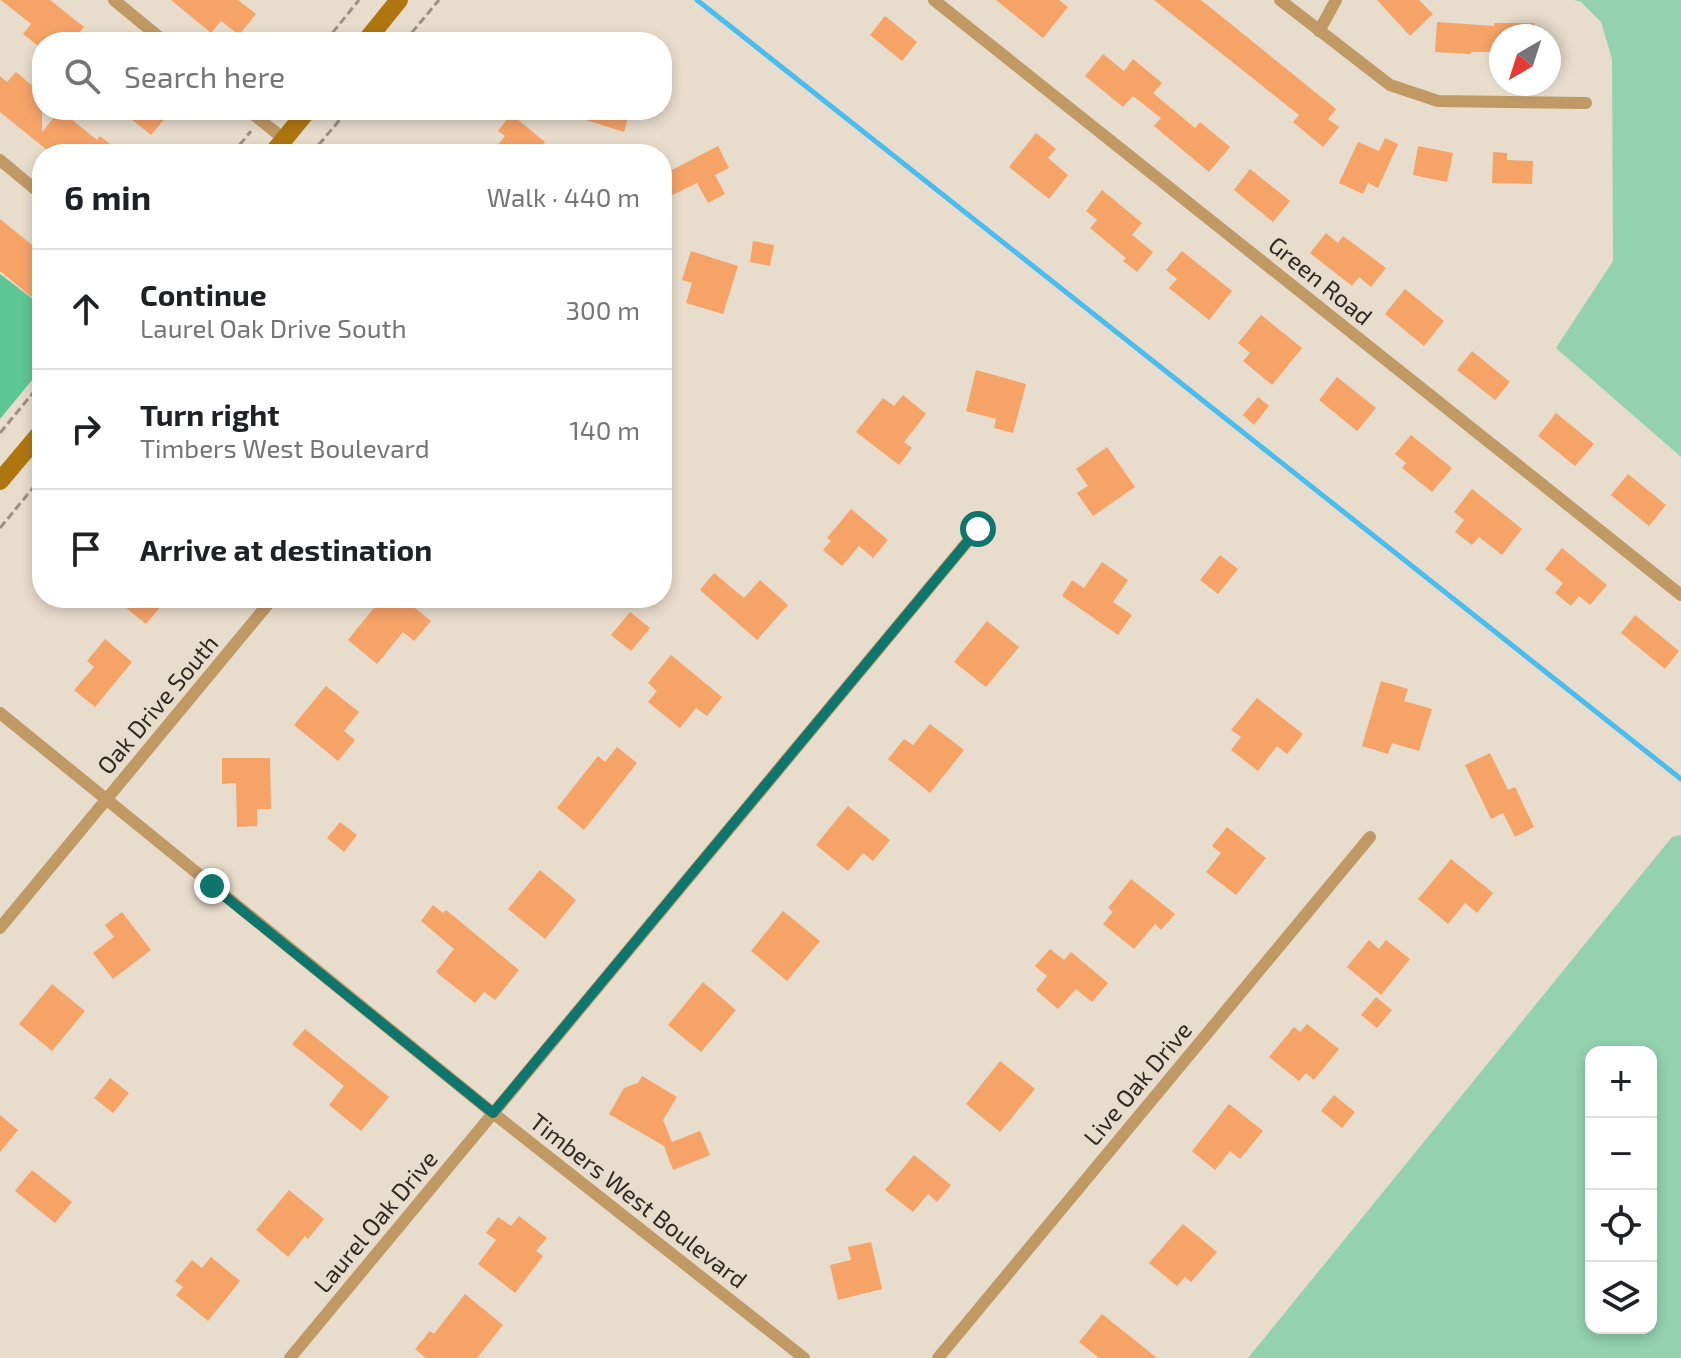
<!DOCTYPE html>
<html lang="en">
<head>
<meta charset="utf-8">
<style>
	:root { --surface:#fff; --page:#f6f6f6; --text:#202124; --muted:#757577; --line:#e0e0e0 }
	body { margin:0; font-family:"Exo 2",sans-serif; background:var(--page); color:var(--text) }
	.controls { position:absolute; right:24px; bottom:24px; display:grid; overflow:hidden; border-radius:16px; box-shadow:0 4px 12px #0003 }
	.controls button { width:72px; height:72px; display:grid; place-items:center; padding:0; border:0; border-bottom:2px solid var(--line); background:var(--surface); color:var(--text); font:40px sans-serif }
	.compass { position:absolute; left:1489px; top:24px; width:72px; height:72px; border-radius:50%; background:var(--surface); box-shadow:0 4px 12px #0003; rotate:219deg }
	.stop { position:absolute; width:24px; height:24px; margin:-18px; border:6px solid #0f766e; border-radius:50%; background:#fff }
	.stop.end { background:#0f766e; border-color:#fff; box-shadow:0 2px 8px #0008 }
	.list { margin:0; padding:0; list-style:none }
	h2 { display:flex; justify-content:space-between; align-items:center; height:104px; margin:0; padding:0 32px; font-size:34px }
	h2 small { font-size:26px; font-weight:400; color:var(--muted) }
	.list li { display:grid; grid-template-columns:52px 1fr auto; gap:24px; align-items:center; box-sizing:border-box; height:120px; padding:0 32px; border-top:2px solid var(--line) }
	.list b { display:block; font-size:30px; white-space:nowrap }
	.list p { margin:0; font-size:26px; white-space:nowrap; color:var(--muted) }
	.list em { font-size:26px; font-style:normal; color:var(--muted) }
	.icon { flex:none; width:44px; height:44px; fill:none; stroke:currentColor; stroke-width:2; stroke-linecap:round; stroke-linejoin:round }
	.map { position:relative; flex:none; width:1681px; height:1358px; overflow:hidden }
	.search { position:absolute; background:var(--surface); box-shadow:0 4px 12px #0003; left:32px; top:32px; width:640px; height:88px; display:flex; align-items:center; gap:20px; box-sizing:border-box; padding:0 28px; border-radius:32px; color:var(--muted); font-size:30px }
	.panel { position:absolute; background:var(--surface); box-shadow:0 4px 12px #0003; left:32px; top:144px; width:640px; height:464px; border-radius:32px }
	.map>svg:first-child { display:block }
</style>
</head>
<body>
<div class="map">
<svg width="1681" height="1358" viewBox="0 0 1681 1358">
	<rect width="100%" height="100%" fill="#e8dccc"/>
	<g fill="#93d1af" fill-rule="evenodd">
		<polygon points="1574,0 1681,0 1681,457 1556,348 1613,261 1612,59 1601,22 1581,2"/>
		<path d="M1681 835V1358H1248L1672 837ZM1591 1052H1651V1328H1591Z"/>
	</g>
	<polygon fill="#5dc693" points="0,274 42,306 42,368 0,419"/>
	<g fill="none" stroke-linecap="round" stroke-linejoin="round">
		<polyline stroke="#4abdef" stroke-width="5" points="697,0 1681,779"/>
	</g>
	<g fill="#f6a368">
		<polygon points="1,0 50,0 84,27 72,42 42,42 42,49 23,34 31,24"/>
		<polygon points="171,0 238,0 256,14 239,35 221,21 211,33"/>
		<polygon points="996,0 1059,0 1068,7 1043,38"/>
		<polygon points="1154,0 1201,0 1336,109 1328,119 1339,127 1323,147 1293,122 1299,115"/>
		<polygon points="1377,0 1419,0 1433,14 1410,36"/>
		<polygon points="885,16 917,42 902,61 870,35"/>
		<polygon points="1437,22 1494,26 1494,23 1535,23 1535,36 1501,36 1501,52 1471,52 1471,54 1435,52"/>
		<polygon points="1103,54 1124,71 1133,59 1162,83 1153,93 1195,128 1200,122 1230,147 1209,172 1154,126 1161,118 1133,96 1123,107 1085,76"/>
		<polygon points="16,72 42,94 42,132 60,110 97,140 100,136 122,154 52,154 0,112 0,76 7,82"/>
		<polygon points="120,110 172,110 151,135"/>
		<polygon points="565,110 630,110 624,132 564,113"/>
		<polygon points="511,114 545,142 535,154 491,154 505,136 498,131"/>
		<polygon points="1036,133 1056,149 1048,158 1068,175 1049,199 1009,167"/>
		<polygon points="1385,138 1398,144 1378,188 1368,183 1363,194 1339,183 1358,142 1379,151"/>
		<polygon points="718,146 729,168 715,175 725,194 708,203 697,183 668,197 662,185 662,175"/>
		<polygon points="1418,146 1453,153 1447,182 1413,175"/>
		<polygon points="1493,152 1507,153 1507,160 1533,161 1532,184 1492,183"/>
		<polygon points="1250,169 1290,201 1273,222 1234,190"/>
		<polygon points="1102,190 1142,223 1132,235 1153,252 1137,272 1123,261 1126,258 1090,228 1097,220 1086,211"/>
		<polygon points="0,219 42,253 42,289 34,299 0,271"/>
		<polygon points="1326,233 1338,243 1343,236 1386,268 1371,287 1359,277 1352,286 1310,253"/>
		<polygon points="753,241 774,245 770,266 750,262"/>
		<polygon points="691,251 738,266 723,314 686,303 692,283 682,280"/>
		<polygon points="1182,251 1232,291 1209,320 1169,288 1177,279 1166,270"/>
		<polygon points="1405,289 1444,321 1424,346 1385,314"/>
		<polygon points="1261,315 1302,348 1272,385 1243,361 1250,353 1238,343"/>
		<polygon points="1472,351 1510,382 1495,400 1457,370"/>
		<polygon points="976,370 1026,384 1013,433 994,428 996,419 966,411"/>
		<polygon points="1337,377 1376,408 1357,431 1319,400"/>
		<polygon points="903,395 926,414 904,442 912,448 899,465 856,432 883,398 894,406"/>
		<polygon points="1258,397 1269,406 1254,425 1243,415"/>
		<polygon points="1556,413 1594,444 1575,466 1538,436"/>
		<polygon points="1411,435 1452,468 1432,492 1402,468 1406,463 1395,454"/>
		<polygon points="1107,447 1135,487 1093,516 1077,493 1088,486 1076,469"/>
		<polygon points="1628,474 1666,505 1649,526 1611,495"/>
		<polygon points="1472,489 1522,529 1502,555 1479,537 1472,545 1455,532 1464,520 1454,512"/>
		<polygon points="851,509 888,540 873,558 859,546 842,566 823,550 831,541 827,538"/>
		<polygon points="1562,548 1607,585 1590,605 1579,596 1571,606 1555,593 1563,583 1545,569"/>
		<polygon points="1220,555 1238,569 1218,594 1200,580"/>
		<polygon points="1102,562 1128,580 1113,602 1132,615 1118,635 1062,596 1072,580 1084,588"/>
		<polygon points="714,573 744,598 760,580 788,605 757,640 700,590"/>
		<polygon points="114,598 168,598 146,624"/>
		<polygon points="382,598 403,598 431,621 414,641 403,632 377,664 348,640"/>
		<polygon points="630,612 650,628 631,651 611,635"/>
		<polygon points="1635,615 1679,651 1665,669 1621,633"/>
		<polygon points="987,621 1019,647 986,687 954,662"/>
		<polygon points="105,639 132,662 95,707 74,690 94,667 87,661"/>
		<polygon points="671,655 722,697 707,716 696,708 680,728 648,702 657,691 648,683"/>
		<polygon points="1381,681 1408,689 1404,701 1432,709 1419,751 1392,743 1388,754 1362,746"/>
		<polygon points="326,686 359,712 344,731 355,740 338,761 294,725"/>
		<polygon points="1257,698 1303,734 1287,754 1277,746 1258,771 1231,750 1241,737 1231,730"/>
		<polygon points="930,724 964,750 930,793 888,759 904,739 913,745"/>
		<polygon points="617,747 637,763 584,830 557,808 598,756 605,762"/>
		<polygon points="1490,753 1508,790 1515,787 1534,827 1515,837 1503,813 1491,819 1465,765"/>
		<polygon points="222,758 270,758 271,809 257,809 257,826 237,827 236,783 222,784"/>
		<polygon points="848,806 890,840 873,861 863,853 848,871 816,845"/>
		<polygon points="340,822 357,835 344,852 327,838"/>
		<polygon points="1227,827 1266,858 1236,895 1206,872 1221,853 1212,846"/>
		<polygon points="1451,859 1493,893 1477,913 1465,903 1448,924 1418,899"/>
		<polygon points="540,870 576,900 545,939 508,909"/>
		<polygon points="1131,879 1175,914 1161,930 1155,924 1134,949 1103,924 1113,912 1108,908"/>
		<polygon points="433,905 443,913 446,910 519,970 495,1000 484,992 475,1003 436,972 454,949 421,921"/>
		<polygon points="783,911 820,941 787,981 751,951"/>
		<polygon points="122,912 151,950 113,979 93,953 114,937 105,925"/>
		<polygon points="1369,940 1379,949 1386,940 1410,959 1381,995 1347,967"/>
		<polygon points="1050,949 1064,960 1071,952 1108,983 1092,1002 1076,989 1058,1009 1036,990 1047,976 1035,966"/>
		<polygon points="703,982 736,1010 701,1052 668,1025"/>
		<polygon points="52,984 85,1011 52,1051 19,1024"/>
		<polygon points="1376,997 1392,1010 1377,1028 1361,1015"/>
		<polygon points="1307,1024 1339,1049 1314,1080 1306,1073 1299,1081 1269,1057 1294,1027 1300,1032"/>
		<polygon points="305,1029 389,1097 361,1131 329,1105 344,1086 292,1044"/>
		<polygon points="1000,1061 1035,1089 1000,1132 966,1104"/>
		<polygon points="642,1076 677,1097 663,1120 672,1142 700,1131 710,1155 673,1170 664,1146 609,1114 624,1088 638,1083"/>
		<polygon points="110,1078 129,1093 113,1113 94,1098"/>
		<polygon points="1334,1095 1355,1112 1342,1128 1321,1111"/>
		<polygon points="1229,1104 1263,1131 1240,1159 1230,1151 1215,1170 1192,1151"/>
		<polygon points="0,1115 18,1130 0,1152"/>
		<polygon points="914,1155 951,1185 937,1202 928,1194 913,1212 885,1190"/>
		<polygon points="32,1170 72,1202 55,1223 15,1191"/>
		<polygon points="289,1190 324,1219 308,1239 305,1236 288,1257 256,1230"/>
		<polygon points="519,1216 547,1238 536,1251 543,1256 515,1293 478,1264 496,1240 486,1233 498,1217 511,1226"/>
		<polygon points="1183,1224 1217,1252 1191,1282 1185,1277 1177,1286 1149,1263"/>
		<polygon points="871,1242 882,1289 838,1300 830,1265 851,1260 848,1247"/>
		<polygon points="211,1257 240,1281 208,1321 176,1295 183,1287 175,1281 192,1260 202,1268"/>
		<polygon points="465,1294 503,1325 477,1358 426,1358 415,1349 430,1331 434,1334"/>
		<polygon points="1102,1314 1157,1358 1099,1358 1079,1342"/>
	</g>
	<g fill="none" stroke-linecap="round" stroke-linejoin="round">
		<g stroke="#9a9185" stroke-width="3" stroke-dasharray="8 4" stroke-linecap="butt">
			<polyline points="325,42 359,0"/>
			<polyline points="404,42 439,0"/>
			<polyline points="232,154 251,131"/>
			<polyline points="311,154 348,110"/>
			<polyline points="0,433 42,382"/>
			<polyline points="0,528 42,477"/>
		</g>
		<g stroke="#c09965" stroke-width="12">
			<polyline points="114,0 165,42"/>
			<polyline points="934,0 1681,595"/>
			<polyline points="1280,0 1390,85 1438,101 1586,103"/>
			<polyline points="1319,31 1336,0"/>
			<polyline points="248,110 284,139"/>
			<polyline points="0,160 42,195"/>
			<polyline points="0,713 493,1113 804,1358"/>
			<polyline points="0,928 273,598"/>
			<polyline points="290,1358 978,529"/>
			<polyline points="938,1358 1370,837"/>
		</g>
		<g stroke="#af760f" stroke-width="18">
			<polyline points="365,42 399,0"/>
			<polyline points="272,154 308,110"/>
			<polyline points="0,481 42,431"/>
		</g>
	</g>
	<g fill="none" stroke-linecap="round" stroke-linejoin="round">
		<polyline stroke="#0f766e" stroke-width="10" points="212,886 493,1113 978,529"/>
	</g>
	<g text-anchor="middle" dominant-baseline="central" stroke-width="7" stroke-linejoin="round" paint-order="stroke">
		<g font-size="24" fill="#2f2a24" stroke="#e8dccc">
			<text transform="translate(1321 280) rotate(39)">Green Road</text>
			<text transform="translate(157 704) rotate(-50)">Oak Drive South</text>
			<text transform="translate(1137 1083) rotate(-50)">Live Oak Drive</text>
			<text transform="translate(639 1200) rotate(38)">Timbers West Boulevard</text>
			<text transform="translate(375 1221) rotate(-50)">Laurel Oak Drive</text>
		</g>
	</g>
</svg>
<div class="controls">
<button>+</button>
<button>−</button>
<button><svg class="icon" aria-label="locate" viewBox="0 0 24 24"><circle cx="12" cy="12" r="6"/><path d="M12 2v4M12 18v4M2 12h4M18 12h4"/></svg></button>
<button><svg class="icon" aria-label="layers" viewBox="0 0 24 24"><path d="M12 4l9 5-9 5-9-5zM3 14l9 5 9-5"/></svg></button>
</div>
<svg class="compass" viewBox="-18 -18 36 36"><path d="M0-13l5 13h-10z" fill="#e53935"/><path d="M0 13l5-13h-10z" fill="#757577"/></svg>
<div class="stop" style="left:978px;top:529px"></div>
<div class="stop end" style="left:212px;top:886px"></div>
<div class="search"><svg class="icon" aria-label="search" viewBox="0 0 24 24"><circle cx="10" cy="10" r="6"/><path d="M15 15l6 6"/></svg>Search here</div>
<section class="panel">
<h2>6 min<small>Walk · 440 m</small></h2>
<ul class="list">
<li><svg class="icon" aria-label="ahead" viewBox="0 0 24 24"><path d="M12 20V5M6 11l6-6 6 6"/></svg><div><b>Continue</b><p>Laurel Oak Drive South</p></div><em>300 m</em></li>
<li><svg class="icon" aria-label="right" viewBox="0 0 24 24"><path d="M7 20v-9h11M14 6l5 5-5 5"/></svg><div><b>Turn right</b><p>Timbers West Boulevard</p></div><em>140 m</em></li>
<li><svg class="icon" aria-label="arrive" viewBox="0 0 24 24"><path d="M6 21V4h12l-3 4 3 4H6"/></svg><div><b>Arrive at destination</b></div></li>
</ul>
</section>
</div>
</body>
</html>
